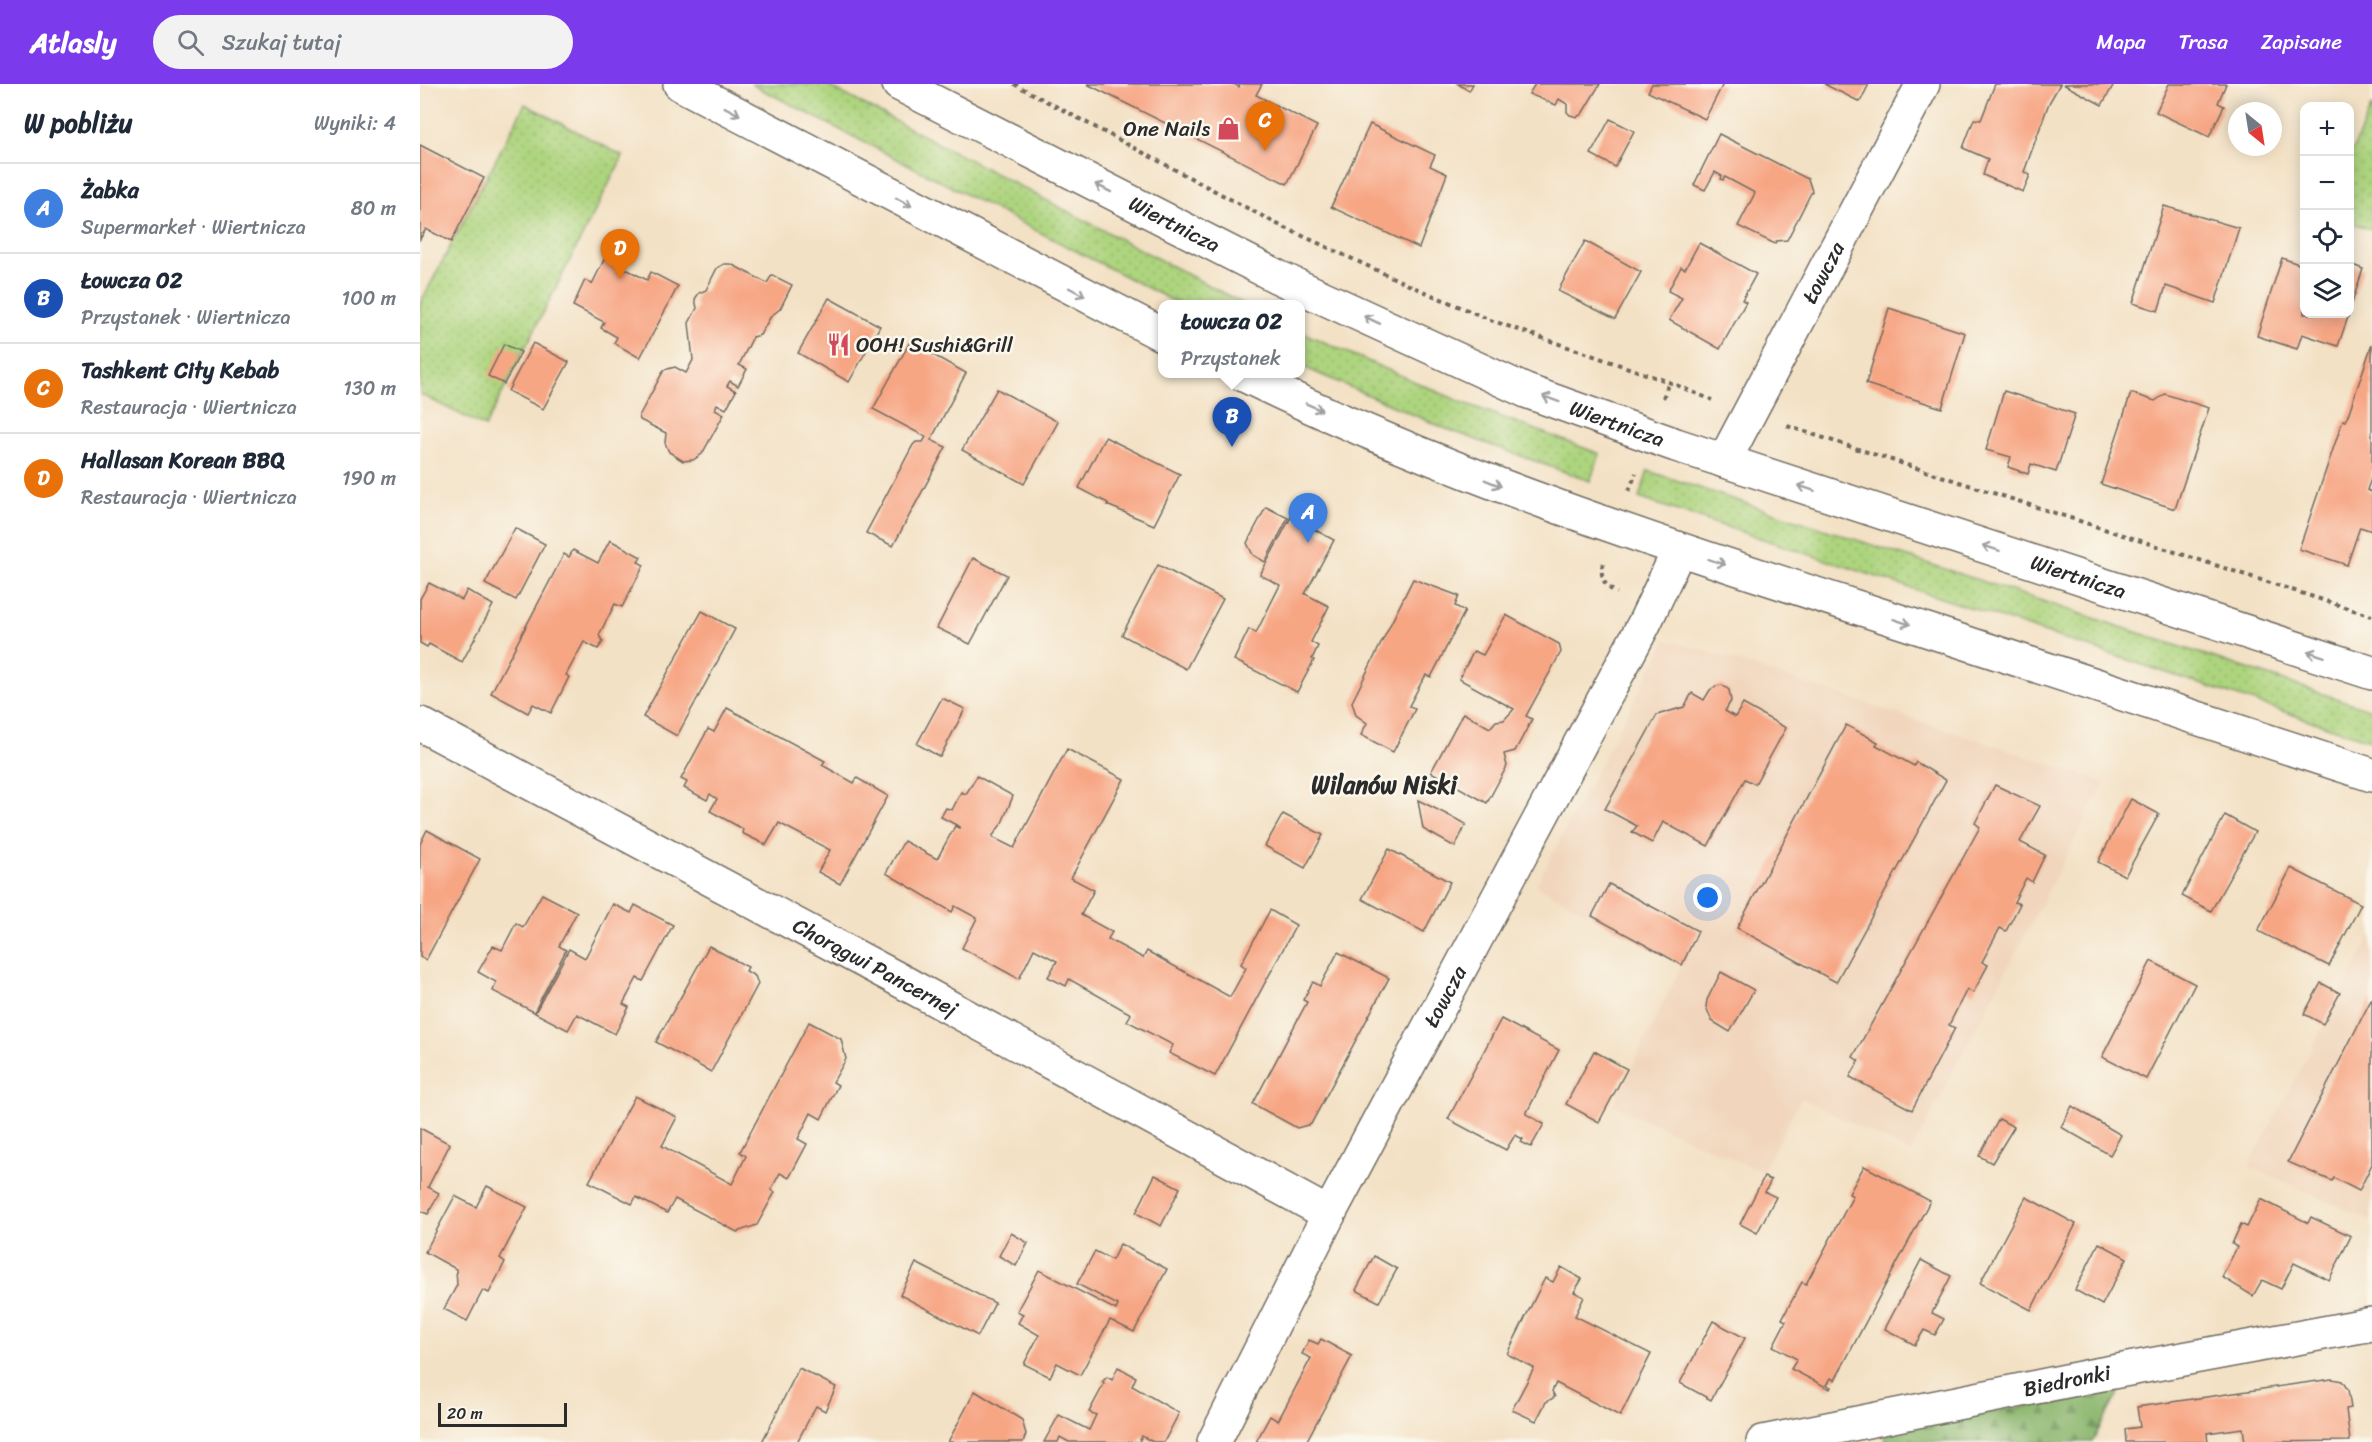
<!DOCTYPE html>
<html lang="pl">
<head>
<meta charset="utf-8">
<style>
	:root { --surface:#fff; --page:#f2f2f3; --text:#1f2937; --muted:#747a83; --line:#e0e1e3; --accent:#7c3aed }
	body { margin:0; font-family:Sriracha,sans-serif; background:var(--page); color:var(--text) }
	.controls { position:absolute; right:18px; top:18px; display:grid; overflow:hidden; border-radius:12px; box-shadow:0 3px 15px #0003 }
	.controls button { width:54px; height:54px; display:grid; place-items:center; padding:0; border:0; border-bottom:2px solid var(--line); background:var(--surface); color:var(--text); font:30px sans-serif }
	.compass { position:absolute; left:1808px; top:18px; width:54px; height:54px; border-radius:50%; background:var(--surface); box-shadow:0 3px 15px #0003; rotate:150deg }
	.scale { position:absolute; left:18px; bottom:15px; width:129px; box-sizing:border-box; padding-left:6px; border:3px solid #2b2b2b; border-top:0; font-size:16px; line-height:21px; white-space:nowrap; color:#2b2b2b; -webkit-text-stroke:4px #fbf7ec; paint-order:stroke }
	.you { position:absolute; left:1288px; top:814px; width:21px; height:21px; margin:-15px; border:4px solid #fff; border-radius:50%; background:#1a73e8; box-shadow:0 0 0 9px #1a73e833 }
	.badge { display:grid; place-items:center; width:39px; height:39px; border-radius:50%; background:var(--accent); color:#fff; font-size:20px; font-weight:700 }
	.pin { position:absolute; translate:-50% -50px; filter:drop-shadow(0 2px 3px #0008) }
	.pin::after { content:''; position:absolute; top:32px; width:21px; height:18px; background:inherit; clip-path:polygon(0 0,100% 0,50% 100%) }
	.popup { position:absolute; left:738px; top:216px; width:147px; height:78px; box-sizing:border-box; display:grid; place-content:center; border-radius:12px; background:var(--surface); filter:drop-shadow(0 2px 4px #0005); font-size:20px; white-space:nowrap; color:var(--muted) }
	.popup b { font-size:22px; color:var(--text) }
	.popup::after { content:''; position:absolute; left:50%; top:100%; margin-left:-12px; border:12px solid transparent; border-top-color:var(--surface) }
	.list { margin:0; padding:0; list-style:none }
	h2 { display:flex; justify-content:space-between; align-items:center; height:78px; margin:0; padding:0 24px; font-size:26px }
	h2 small { font-size:20px; font-weight:400; color:var(--muted) }
	.list li { display:grid; grid-template-columns:39px 1fr auto; gap:18px; align-items:center; box-sizing:border-box; height:90px; padding:0 24px; border-top:2px solid var(--line) }
	.list b { display:block; font-size:22px; white-space:nowrap }
	.list p { margin:0; font-size:20px; white-space:nowrap; color:var(--muted) }
	.list em { font-size:20px; font-style:normal; color:var(--muted) }
	.icon { flex:none; width:33px; height:33px; fill:none; stroke:currentColor; stroke-width:2; stroke-linecap:round; stroke-linejoin:round }
	.map { position:relative; flex:none; width:1952px; height:1358px; overflow:hidden }
	header { display:flex; align-items:center; gap:36px; box-sizing:border-box; height:84px; padding:0 30px; background:var(--accent); color:#fff }
	header strong { font-size:28px }
	nav { display:flex; gap:33px; margin-inline-start:auto; font-size:21px }
	.search { width:420px; height:54px; background:var(--page); display:flex; align-items:center; gap:15px; box-sizing:border-box; padding:0 21px; border-radius:33px; color:var(--muted); font-size:22px }
	main { display:flex }
	aside { flex:1; background:var(--surface) }
	.map>svg:first-child { display:block }
</style>
</head>
<body>
<header>
<strong>Atlasly</strong>
<div class="search"><svg class="icon" aria-label="search" viewBox="0 0 24 24"><circle cx="10" cy="10" r="6"/><path d="M15 15l6 6"/></svg>Szukaj tutaj</div>
<nav><a>Mapa</a><a>Trasa</a><a>Zapisane</a></nav>
</header>
<main>
<aside>
<h2>W pobliżu<small>Wyniki: 4</small></h2>
<ul class="list">
<li><span class="badge" style="background:#3f7fe0">A</span><div><b>Żabka</b><p>Supermarket · Wiertnicza</p></div><em>80 m</em></li>
<li><span class="badge" style="background:#1a4fb4">B</span><div><b>Łowcza 02</b><p>Przystanek · Wiertnicza</p></div><em>100 m</em></li>
<li><span class="badge" style="background:#e8710a">C</span><div><b>Tashkent City Kebab</b><p>Restauracja · Wiertnicza</p></div><em>130 m</em></li>
<li><span class="badge" style="background:#e8710a">D</span><div><b>Hallasan Korean BBQ</b><p>Restauracja · Wiertnicza</p></div><em>190 m</em></li>
</ul>
</aside>
<div class="map">
<svg width="1952" height="1358" viewBox="0 0 1952 1358">
	<defs>
		<pattern id="grass-dots" width="8" height="8" patternUnits="userSpaceOnUse" patternTransform="scale(1.5)"><rect width="8" height="8" fill="#add47e"/><path d="M2 2h.1M6 6h.1" fill="none" stroke="#95b66d" stroke-width="1.8" stroke-linecap="round"/></pattern>
		<pattern id="forest-firs" width="22" height="20" patternUnits="userSpaceOnUse" patternTransform="scale(1.5)"><rect width="22" height="20" fill="#8ab66d"/><path d="M5 1l3.5 6h-7zM16 11l3.5 6h-7z" fill="#71945a"/></pattern>
	</defs>
	<rect width="100%" height="100%" fill="#fbf7ec"/>
	<filter id="ink" filterUnits="userSpaceOnUse"><feTurbulence type="fractalNoise" baseFrequency=".0167" numOctaves="2"/><feDisplacementMap in="SourceGraphic" scale="12" xChannelSelector="R" yChannelSelector="G"/><feConvolveMatrix kernelMatrix="1 2 1 2 8 2 1 2 1" color-interpolation-filters="sRGB"/></filter>
	<filter id="wash" filterUnits="userSpaceOnUse"><feTurbulence type="fractalNoise" baseFrequency=".008" numOctaves="4" result="noise"/><feDisplacementMap in="SourceGraphic" scale="24" xChannelSelector="R" yChannelSelector="G"/><feGaussianBlur stdDeviation="1.35" result="paint"/><feColorMatrix in="noise" values="0 0 0 0 0 0 0 0 0 0 0 0 0 0 0 0 0 1.4 0 .05"/><feComposite in="paint" operator="in"/></filter>
	<g filter="url(#wash)">
		<rect width="100%" height="100%" fill="#f3e1c5"/>
		<g fill="#f1d5bc">
			<polygon points="1246,556 1289,568 1685,698 1491,1069 1381,1014 1342,1088 1193,1021 1262,881 1116,801"/>
			<polygon points="1952,851 1952,1137 1829,1082"/>
		</g>
		<g fill="url(#grass-dots)" stroke="#6c8054" stroke-width="1.5">
			<polygon points="331,0 405,0 824,220 759,220"/>
			<polygon points="105,20 203,72 65,343 0,310 0,220"/>
			<polygon points="1952,21 1952,146 1930,138 1930,72"/>
			<polygon points="881,248 1039,317 1180,370 1170,397 1024,344 881,282"/>
			<polygon points="1228,387 1952,626 1952,657 1219,414"/>
		</g>
		<polygon fill="url(#forest-firs)" stroke="#5a704c" stroke-width="1.5" points="1700,1306 1672,1358 1465,1358 1467,1346"/>
		<g id="blocks">
			<g fill="#f7a684">
				<polygon points="667,0 814,0 819,3 820,0 842,0 836,11 897,42 867,100"/>
				<polygon points="1038,0 1053,0 1049,7"/>
				<polygon points="1115,0 1180,0 1162,30 1157,33 1150,31 1147,28 1147,20 1139,15 1136,21 1109,10"/>
				<polygon points="1232,0 1303,0 1285,35 1228,8"/>
				<polygon points="1404,0 1449,0 1440,18"/>
				<polygon points="1575,0 1640,0 1629,19 1604,88 1610,91 1603,108 1563,91 1568,75 1543,64 1554,35 1561,36"/>
				<polygon points="1643,0 1694,0 1682,21"/>
				<polygon points="1749,0 1806,0 1798,19 1804,22 1789,53 1736,28"/>
				<polygon points="1190,35 1214,47 1195,83 1171,70"/>
				<polygon points="950,40 1015,71 1010,82 1027,90 999,164 911,123"/>
				<polygon points="1299,50 1388,95 1392,107 1367,156 1356,157 1355,160 1318,142 1335,109 1305,93 1303,96 1301,95 1302,92 1295,88 1285,106 1274,101"/>
				<polygon points="0,61 64,94 31,158 6,145 0,155"/>
				<polygon points="1744,122 1819,144 1795,219 1746,202 1738,227 1713,219"/>
				<polygon points="1165,157 1221,188 1195,235 1138,207"/>
				<polygon points="1279,159 1336,190 1322,216 1326,218 1300,265 1249,236 1262,214 1248,207 1261,183 1265,185"/>
				<polygon points="185,174 227,196 231,188 258,202 220,274 194,259 197,253 181,244 184,238 153,222 165,196 172,200"/>
				<polygon points="1862,174 1884,182 1884,230 1929,230 1918,262 1882,250 1877,265 1837,252"/>
				<polygon points="304,180 311,180 347,199 352,191 372,201 360,225 351,232 340,251 333,253 319,281 327,285 318,302 310,297 307,302 316,307 306,325 297,320 295,325 304,330 282,370 273,376 263,377 249,368 245,359 246,349 220,336 219,332 244,286 255,283 266,289 273,276 269,239 277,224 275,215 279,209 286,206 297,184"/>
				<polygon points="1930,180 1943,185 1930,225"/>
				<polygon points="409,214 460,242 429,298 378,269"/>
				<polygon points="1469,224 1545,249 1522,324 1446,300"/>
				<polygon points="490,258 546,289 511,356 526,363 473,462 446,449 493,361 496,358 503,358 506,353 453,325"/>
				<polygon points="113,259 149,278 123,325 88,307"/>
				<polygon points="84,260 101,268 84,300 68,292"/>
				<polygon points="1952,260 1952,392 1947,406 1952,408 1952,447 1940,443 1927,481 1879,465 1923,336 1926,337"/>
				<polygon points="577,305 638,338 604,400 542,366"/>
				<polygon points="1584,307 1655,330 1636,388 1611,380 1608,390 1588,383 1591,373 1566,366"/>
				<polygon points="1711,309 1735,317 1745,310 1789,324 1755,425 1681,400"/>
				<polygon points="685,353 760,390 734,441 687,421 688,419 659,404"/>
				<polygon points="846,423 868,434 845,478 833,471 827,459"/>
				<polygon points="871,433 914,456 885,510 909,522 891,558 898,562 892,575 894,576 877,608 814,576 829,545 836,549 860,501 840,491"/>
				<polygon points="95,444 125,460 96,516 65,500"/>
				<polygon points="190,456 221,473 218,478 224,481 202,523 195,520 179,551 183,558 178,565 164,558 146,591 149,593 131,629 113,620 108,629 71,609 144,470 149,473 153,466 178,479"/>
				<polygon points="553,474 587,491 550,560 517,544"/>
				<polygon points="738,481 803,515 766,585 702,551"/>
				<polygon points="993,495 1039,512 1035,522 1045,527 1011,593 1006,591 1001,599 989,622 995,625 973,668 941,651 947,639 936,631 932,618"/>
				<polygon points="9,499 42,516 47,506 73,521 42,578 9,560 7,563 0,559 0,515"/>
				<polygon points="282,527 315,545 257,652 223,633"/>
				<polygon points="1086,531 1139,560 1141,568 1106,632 1112,635 1095,667 1084,670 1087,682 1067,719 1011,688 1043,629 1070,644 1076,637 1084,636 1094,625 1039,595 1054,567 1063,571"/>
				<polygon points="1302,601 1309,606 1311,617 1305,627 1315,633 1323,620 1366,644 1335,700 1325,695 1288,762 1243,738 1232,759 1212,748 1217,742 1185,725 1237,631 1264,623 1272,609 1284,616 1290,606 1296,602"/>
				<polygon points="522,614 545,625 520,673 497,660"/>
				<polygon points="307,624 405,677 402,681 434,699 437,694 468,712 420,800 398,788 410,766 359,739 346,761 322,749 323,745 290,727 297,715 290,710 287,716 264,704 267,698 261,695 288,645 294,648"/>
				<polygon points="1426,641 1458,658 1456,661 1494,682 1496,678 1526,696 1416,898 1317,844"/>
				<polygon points="647,665 704,695 651,794 674,806 661,831 692,848 688,855 723,874 727,867 810,913 826,884 821,880 850,826 876,841 795,992 749,969 753,961 707,937 711,930 649,895 646,902 628,893 637,877 614,865 599,895 542,864 557,834 535,822 532,828 466,789 484,757 517,775 535,742 539,744 540,743 521,733 526,724 532,726 541,708 546,710 557,692 593,712 582,739 572,753 594,764"/>
				<polygon points="1575,701 1620,722 1600,758 1625,771 1612,798 1606,794 1594,818 1600,820 1586,847 1580,844 1562,878 1568,881 1553,909 1547,905 1529,941 1535,944 1492,1026 1430,993 1439,977 1433,973 1560,743 1555,739"/>
				<polygon points="1711,715 1739,730 1705,792 1678,778"/>
				<polygon points="998,716 1046,740 1035,763 1003,745"/>
				<polygon points="863,730 903,751 885,784 845,762"/>
				<polygon points="1805,731 1835,748 1791,827 1762,812"/>
				<polygon points="7,746 60,775 6,876 0,873 0,760"/>
				<polygon points="969,765 1030,798 1004,848 942,815"/>
				<polygon points="1871,784 1941,820 1909,882 1838,847"/>
				<polygon points="1189,800 1278,847 1262,881 1172,832"/>
				<polygon points="122,810 157,828 139,862 146,866 114,928 73,907 76,898 58,888 73,862 82,866 96,839 103,843"/>
				<polygon points="193,820 211,829 215,821 253,841 223,897 217,894 203,920 209,923 195,950 157,930 148,946 115,929 149,865 165,874"/>
				<polygon points="289,862 328,883 326,887 335,892 338,900 291,988 236,958"/>
				<polygon points="918,868 969,894 891,1040 877,1044 833,1020 887,918 883,916 893,898 900,902"/>
				<polygon points="1731,877 1775,900 1726,995 1682,973"/>
				<polygon points="1301,888 1334,906 1310,948 1292,937 1286,923 1287,916"/>
				<polygon points="1901,899 1920,909 1903,940 1884,930"/>
				<polygon points="1952,914 1952,1080 1939,1107 1914,1094 1912,1097 1868,1078"/>
				<polygon points="1081,935 1139,966 1106,1030 1124,1040 1111,1063 1101,1058 1103,1055 1095,1051 1086,1066 1028,1035"/>
				<polygon points="389,938 421,955 426,975 413,998 418,1001 401,1035 391,1029 378,1055 387,1060 369,1094 360,1089 351,1106 355,1108 337,1141 317,1148 255,1115 247,1129 216,1113 212,1120 169,1098 215,1012 257,1033 242,1062 312,1100 326,1072 320,1068"/>
				<polygon points="1174,967 1207,985 1179,1038 1146,1020"/>
				<polygon points="1652,1022 1701,1051 1690,1071 1641,1043"/>
				<polygon points="1579,1035 1594,1043 1572,1079 1559,1072"/>
				<polygon points="0,1044 30,1060 8,1103 19,1109 8,1130 0,1127"/>
				<polygon points="1444,1082 1510,1117 1415,1296 1411,1294 1407,1301 1411,1303 1410,1305 1371,1285 1377,1275 1353,1262 1366,1237 1362,1235 1382,1198 1386,1200 1433,1112 1429,1110"/>
				<polygon points="735,1091 760,1104 741,1142 716,1129"/>
				<polygon points="1344,1093 1351,1096 1345,1108 1356,1113 1337,1149 1320,1140"/>
				<polygon points="67,1102 107,1123 80,1174 85,1178 69,1209 63,1206 47,1237 24,1225 37,1201 36,1185 5,1168 35,1112 56,1123"/>
				<polygon points="1606,1113 1656,1140 1611,1226 1560,1199"/>
				<polygon points="1841,1115 1888,1139 1891,1133 1931,1152 1909,1196 1874,1179 1861,1205 1842,1196 1833,1212 1802,1193 1817,1163 1812,1160 1821,1140 1827,1143"/>
				<polygon points="591,1149 608,1159 596,1182 579,1172"/>
				<polygon points="1679,1159 1707,1174 1682,1221 1655,1206"/>
				<polygon points="700,1160 747,1185 714,1248 690,1236 660,1291 637,1279 630,1293 604,1280 619,1251 598,1239 603,1230 597,1227 619,1186 696,1226 698,1221 657,1200 675,1167 692,1176"/>
				<polygon points="954,1172 977,1185 959,1218 936,1206"/>
				<polygon points="1501,1176 1531,1192 1512,1229 1524,1235 1515,1251 1504,1246 1495,1261 1465,1245"/>
				<polygon points="496,1179 575,1219 558,1252 480,1211"/>
				<polygon points="1141,1183 1162,1195 1154,1208 1164,1213 1155,1232 1231,1270 1200,1332 1136,1299 1132,1307 1135,1313 1126,1318 1116,1337 1092,1326 1114,1284 1087,1270 1125,1194 1133,1198"/>
				<polygon points="1293,1237 1325,1254 1291,1316 1260,1299"/>
				<polygon points="901,1255 932,1272 886,1358 836,1358 850,1332 858,1337 891,1274 882,1270 889,1256 898,1260"/>
				<polygon points="698,1283 716,1293 712,1302 759,1329 744,1358 733,1358 722,1352 719,1358 649,1358 640,1353 638,1358 624,1358 639,1331 669,1346 676,1331 669,1328 684,1300 682,1298 687,1293 692,1296"/>
				<polygon points="379,1284 416,1303 405,1327 396,1322 377,1358 342,1358"/>
				<polygon points="1912,1295 1922,1297 1928,1306 1931,1324 1926,1325 1930,1357 1825,1358 1823,1344 1787,1349 1788,1358 1706,1358 1705,1345 1720,1343 1717,1323"/>
				<polygon points="555,1307 602,1336 606,1350 603,1358 528,1358"/>
			</g>
		</g>
	</g>
	<g filter="url(#ink)">
		<use href="#blocks" fill-opacity="0" stroke="#716b61" stroke-width="1.5"/>
		<g fill="none" stroke-linecap="round" stroke-linejoin="round">
			<defs>
				<g id="minor">
					<path id="s1" d="M1304 377 1503 0"/>
					<path id="s2" d="M0 640 474 893 909 1130"/>
					<path id="s3" d="M794 1358 909 1130 1224 540 1259 466"/>
					<path id="s4" d="M1343 1358 1671 1292 1952 1240"/>
				</g>
				<g id="secondary">
					<polyline points="260,0 743,251"/>
					<path id="s5" d="M479 0 858 193 1106 307 1256 361 1952 589"/>
					<path d="M822 290C1019 387 1227 456 1436 523 1608 579 1780 635 1952 691"/>
				</g>
			</defs>
			<use href="#minor" stroke="#716b61" stroke-width="36"/>
			<use href="#secondary" stroke="#716b61" stroke-width="36"/>
			<g stroke="#716b61" stroke-width="4" stroke-dasharray="4.5 4.5" stroke-linecap="butt">
				<polyline points="594,0 859,141 991,202 1073,237 1249,298 1292,316"/>
				<polyline points="1243,314 1249,298"/>
				<polyline points="1367,342 1952,532"/>
				<polyline points="1209,407 1216,389"/>
				<path d="M1183 479C1179 493 1185 503 1197 509"/>
			</g>
			<use href="#minor" stroke="#fff" stroke-width="33"/>
			<use href="#secondary" stroke="#fff" stroke-width="33"/>
		</g>
		<defs><path id="oneway-shaft" d="M-6 0H5M1.5-3L5.5 0L1.5 3" fill="none" stroke-width="1.6" stroke-linecap="round" stroke-linejoin="round" transform="scale(1.5)"/></defs>
		<g stroke="#a0a0a0">
			<use href="#oneway-shaft" transform="translate(312 27) rotate(28)"/>
			<use href="#oneway-shaft" transform="translate(683 104) rotate(-153)"/>
			<use href="#oneway-shaft" transform="translate(484 118) rotate(28)"/>
			<use href="#oneway-shaft" transform="translate(657 208) rotate(28)"/>
			<use href="#oneway-shaft" transform="translate(952 236) rotate(-155)"/>
			<use href="#oneway-shaft" transform="translate(1131 315) rotate(-160)"/>
			<use href="#oneway-shaft" transform="translate(894 323) rotate(24)"/>
			<use href="#oneway-shaft" transform="translate(1073 399) rotate(22)"/>
			<use href="#oneway-shaft" transform="translate(1386 404) rotate(-162)"/>
			<use href="#oneway-shaft" transform="translate(1571 464) rotate(-162)"/>
			<use href="#oneway-shaft" transform="translate(1297 478) rotate(18)"/>
			<use href="#oneway-shaft" transform="translate(1482 538) rotate(18)"/>
			<use href="#oneway-shaft" transform="translate(1896 570) rotate(-162)"/>
		</g>
	</g>
	<defs>
		<symbol id="shop-bare" viewBox="-9 -9 18 18"><path d="M-5-2.5h2.3a2.7 3.5 0 0 1 5.4 0H5L5.5 6h-11ZM-1.5-2.5h3a1.5 2.3 0 0 0-3 0Z" fill="#d1495b" stroke="#fbf7ec" stroke-width="2.5" paint-order="stroke"/></symbol>
		<symbol id="restaurant-bare" viewBox="-9 -9 18 18"><path d="M-5-6h1v4h1v-4h1v4h1v-4h1v5L-1.5 .5V6h-2V.5L-5-1ZM5-6V6H3V1.5H1.5Q1.5-4 5-6Z" fill="#d1495b" stroke="#fbf7ec" stroke-width="2.5" paint-order="stroke"/></symbol>
	</defs>
	<g fill-rule="evenodd">
		<use href="#shop-bare" x="792" y="28" width="33" height="33"/>
		<use href="#restaurant-bare" x="402" y="244" width="33" height="33"/>
	</g>
	<g text-anchor="middle" dominant-baseline="central" stroke-width="5" stroke-linejoin="round" paint-order="stroke">
		<g font-size="21" fill="#2b2b2b" stroke="#fbf7ec" text-anchor="end">
			<text x="790" y="45">One Nails</text>
			<text x="436" y="261" text-anchor="start">OOH! Sushi&amp;Grill</text>
		</g>
		<g font-size="21" fill="#2b2b2b" stroke="#fbf7ec">
			<text stroke="none"><textPath href="#s5" startOffset="309">Wiertnicza</textPath></text>
			<text stroke="none"><textPath href="#s1" startOffset="213">Łowcza</textPath></text>
			<text stroke="none"><textPath href="#s5" startOffset="795">Wiertnicza</textPath></text>
			<text stroke="none"><textPath href="#s5" startOffset="1281">Wiertnicza</textPath></text>
			<text stroke="none"><textPath href="#s2" startOffset="516">Chorągwi Pancernej</textPath></text>
			<text stroke="none"><textPath href="#s3" startOffset="502">Łowcza</textPath></text>
			<text stroke="none"><textPath href="#s4" startOffset="310">Biedronki</textPath></text>
		</g>
		<g font-size="24" font-weight="bold" fill="#2b2b2b" stroke="#fbf7ec">
			<text x="964" y="701">Wilanów Niski</text>
		</g>
	</g>
</svg>
<div class="controls">
<button>+</button>
<button>−</button>
<button><svg class="icon" aria-label="locate" viewBox="0 0 24 24"><circle cx="12" cy="12" r="6"/><path d="M12 2v4M12 18v4M2 12h4M18 12h4"/></svg></button>
<button><svg class="icon" aria-label="layers" viewBox="0 0 24 24"><path d="M12 4l9 5-9 5-9-5zM3 14l9 5 9-5"/></svg></button>
</div>
<svg class="compass" viewBox="-18 -18 36 36"><path d="M0-13l5 13h-10z" fill="#e53935"/><path d="M0 13l5-13h-10z" fill="#747a83"/></svg>
<div class="scale">20 m</div>
<div class="you"></div>
<div class="pin badge" style="left:888px;top:459px;background:#3f7fe0">A</div>
<div class="pin badge" style="left:812px;top:363px;background:#1a4fb4">B</div>
<div class="popup"><b>Łowcza 02</b>Przystanek</div>
<div class="pin badge" style="left:845px;top:67px;background:#e8710a">C</div>
<div class="pin badge" style="left:200px;top:195px;background:#e8710a">D</div>
</div>
</main>
</body>
</html>
